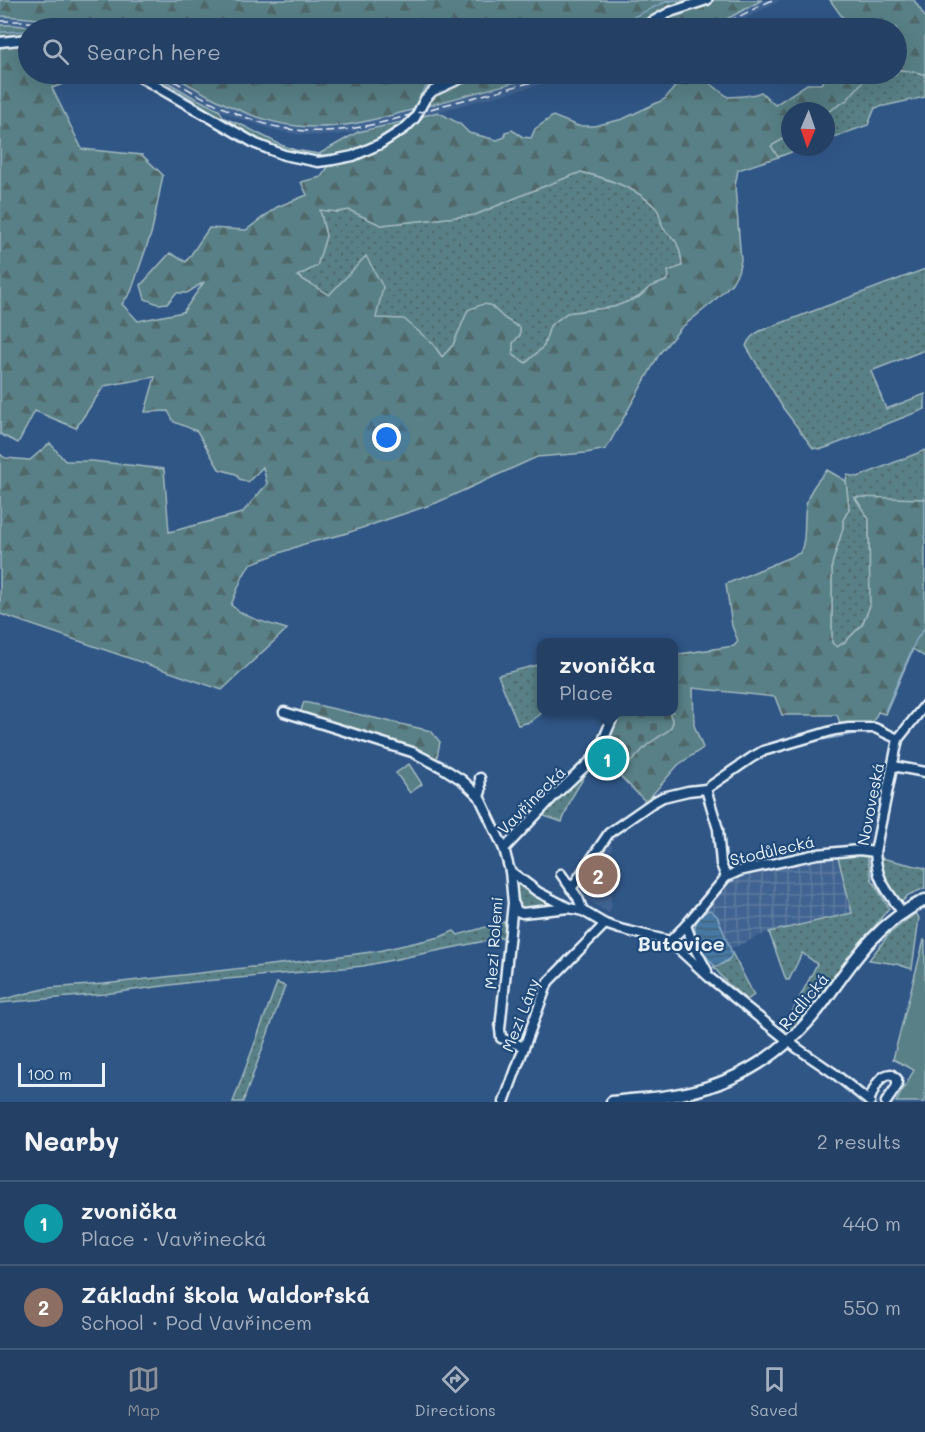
<!DOCTYPE html>
<html lang="en">
<head>
<meta charset="utf-8">
<style>
	:root { --surface:#244064; --page:#304b6d; --text:#f1f3f6; --muted:#a3afbf; --line:#415978; --accent:#8c9099 }
	body { margin:0; font-family:Mali,sans-serif; background:var(--page); color:var(--text) }
	.compass { position:absolute; left:781px; top:102px; width:54px; height:54px; border-radius:50%; background:var(--surface); box-shadow:0 6px 24px #0002; rotate:182deg }
	.scale { position:absolute; left:18px; bottom:15px; width:87px; box-sizing:border-box; padding-left:6px; border:3px solid #e8f1f8; border-top:0; font-size:16px; line-height:21px; white-space:nowrap; color:#e8f1f8; -webkit-text-stroke:4px #1f4a7a; paint-order:stroke }
	.you { position:absolute; left:387px; top:438px; width:21px; height:21px; margin:-15px; border:4px solid #fff; border-radius:50%; background:#1a73e8; box-shadow:0 0 0 9px #1a73e833 }
	.badge { display:grid; place-items:center; width:39px; height:39px; border-radius:50%; background:var(--accent); color:#fff; font-size:20px; font-weight:700 }
	.pin { position:absolute; translate:-50% -50%; border:3px solid #fff; box-shadow:0 2px 6px #0006 }
	.popup { position:absolute; left:537px; top:638px; width:141px; height:78px; box-sizing:border-box; display:grid; place-content:center; border-radius:12px; background:var(--surface); filter:drop-shadow(0 2px 4px #0005); font-size:20px; white-space:nowrap; color:var(--muted) }
	.popup b { font-size:22px; color:var(--text) }
	.popup::after { content:''; position:absolute; left:50%; top:100%; margin-left:-12px; border:12px solid transparent; border-top-color:var(--surface) }
	.list { margin:0; padding:0; list-style:none }
	h2 { display:flex; justify-content:space-between; align-items:center; height:78px; margin:0; padding:0 24px; font-size:26px }
	h2 small { font-size:20px; font-weight:400; color:var(--muted) }
	.list li { display:grid; grid-template-columns:39px 1fr auto; gap:18px; align-items:center; box-sizing:border-box; height:84px; padding:0 24px; border-top:2px solid var(--line) }
	.list b { display:block; font-size:22px; white-space:nowrap }
	.list p { margin:0; font-size:20px; white-space:nowrap; color:var(--muted) }
	.list em { font-size:20px; font-style:normal; color:var(--muted) }
	.icon { flex:none; width:33px; height:33px; fill:none; stroke:currentColor; stroke-width:2; stroke-linecap:round; stroke-linejoin:round }
	.map { position:relative; flex:none; width:925px; height:1102px; overflow:hidden }
	.search { position:absolute; background:var(--surface); box-shadow:0 6px 24px #0002; left:18px; right:18px; top:18px; height:66px; display:flex; align-items:center; gap:15px; box-sizing:border-box; padding:0 21px; border-radius:33px; color:var(--muted); font-size:22px }
	.sheet { height:246px; background:var(--surface) }
	nav { display:flex; justify-content:space-around; align-items:center; box-sizing:border-box; height:84px; border-top:2px solid var(--line); background:var(--surface); font-size:16px; color:var(--muted) }
	nav a { display:grid; justify-items:center; gap:3px }
	nav .on { color:var(--accent) }
	.map>svg:first-child { display:block }
</style>
</head>
<body>
<div class="map">
<svg width="925" height="1102" viewBox="0 0 925 1102">
	<defs>
		<pattern id="industrial-grid" width="8" height="8" patternUnits="userSpaceOnUse" patternTransform="scale(1.5)"><rect width="8" height="8" fill="#416391"/><path d="M0 4h8M4 0v8" fill="none" stroke="#5c7aa1"/></pattern>
		<pattern id="grass-dots" width="8" height="8" patternUnits="userSpaceOnUse" patternTransform="scale(1.5)"><rect width="8" height="8" fill="#598086"/><path d="M2 2h.1M6 6h.1" fill="none" stroke="#50676b" stroke-width="1.8" stroke-linecap="round"/></pattern>
		<pattern id="forest-firs" width="22" height="20" patternUnits="userSpaceOnUse" patternTransform="scale(1.5)"><rect width="22" height="20" fill="#598086"/><path d="M5 1l3.5 6h-7zM16 11l3.5 6h-7z" fill="#50676b"/></pattern>
		<pattern id="cemetery-stones" width="16" height="16" patternUnits="userSpaceOnUse" patternTransform="scale(1.5)"><rect width="16" height="16" fill="#598086"/><path d="M2 7V4a2 2 0 0 1 4 0v3zM10 15v-3a2 2 0 0 1 4 0v3z" fill="#50676b"/></pattern>
		<pattern id="water-rules" width="6" height="5" patternUnits="userSpaceOnUse" patternTransform="scale(1.5)"><rect width="6" height="5" fill="#4578a2"/><path d="M0 2.5h6" fill="none" stroke="#45627a"/></pattern>
	</defs>
	<rect width="100%" height="100%" fill="#305686"/>
	<filter id="ink" filterUnits="userSpaceOnUse"><feTurbulence type="fractalNoise" baseFrequency=".0167" numOctaves="2"/><feDisplacementMap in="SourceGraphic" scale="12" xChannelSelector="R" yChannelSelector="G"/><feConvolveMatrix kernelMatrix="1 2 1 2 8 2 1 2 1" color-interpolation-filters="sRGB"/></filter>
	<g filter="url(#ink)">
		<g fill="#416391">
			<polygon points="762,0 781,0 727,28 705,28 725,20"/>
			<polygon points="0,16 19,17 38,19 81,28 41,28 13,25 0,25"/>
			<polygon points="154,74 171,74 216,99 258,116 276,122 295,125 318,127 336,127 374,120 547,74 580,74 376,128 337,135 318,136 294,134 274,130 234,117 193,97"/>
			<polygon points="609,845 612,845 609,866 611,884 611,904 612,905 609,913 579,895 575,889"/>
		</g>
		<polygon fill="url(#industrial-grid)" points="838,857 853,913 769,932 730,949 717,916 710,910 701,914 711,897 718,890 739,874"/>
		<g fill="url(#grass-dots)" stroke="#a0b8bf" stroke-width="1.5">
			<polygon points="897,69 925,74 925,97 875,108 868,125 826,140 826,113 847,100 863,81 877,74 896,74"/>
			<polygon points="790,135 790,147 805,147 778,157 771,146"/>
			<path d="M581 172C608 179 637 188 656 208 661 213 660 223 664 229 667 233 671 236 674 239 679 245 682 258 682 265L666 281 650 287 639 297 614 307 567 313 550 326 544 346 526 363 513 355V343L520 335V328L505 319 490 305 468 310 453 345 442 357 433 344 376 319 329 295 297 276 317 266 326 236 320 210 338 212 349 210 381 225 475 215 532 191Z"/>
			<path d="M925 269V350L871 371 886 409 925 394V409L828 447 822 449 813 448 783 408 746 346C749 338 753 335 760 331Z"/>
			<polygon points="925,450 925,499 855,498 869,519 870,606 862,625 845,642 837,647 832,644 832,564 843,528 843,520 849,509 846,481 847,475 858,477"/>
			<polygon points="541,664 541,712 543,712 530,722 518,725 498,675"/>
			<polygon points="591,765 572,797 562,822 541,815"/>
			<polygon points="852,855 867,856 872,880 889,908 793,1028 785,1030 784,1028 817,964 802,953 789,980 786,980 769,932 852,913 838,857"/>
			<path d="M881 858 925 868V888L908 895 902 902C889 886 881 879 881 858Z"/>
			<polygon points="513,876 565,907 523,910 517,906"/>
			<polygon points="916,913 919,918 912,969 896,964 869,960 889,934"/>
			<polygon points="507,921 504,937 363,966 303,972 193,982 104,994 0,1003 0,1000 48,988 104,984 305,961 378,951 440,937 454,931 458,935"/>
			<path d="M730 949 754 995 747 1000 727 983 713 966 715 967C724 963 734 960 730 949Z"/>
			<polygon points="277,983 285,986 243,1102 233,1102"/>
		</g>
		<g fill="url(#forest-firs)" stroke="#a0b8bf" stroke-width="1.5" fill-rule="evenodd">
			<path d="M0 0H762L725 20 705 28H81C55 20 27 17 0 16Z"/>
			<polygon points="830,0 914,0 925,17 925,74 897,69 896,28 850,28"/>
			<polygon points="0,25 13,25 41,28 28,28 28,37 0,39"/>
			<path d="M28 42V74H90L52 88 82 149 142 155 163 175 152 231 131 292 122 304 138 321 183 312 204 282 187 293H176L168 303 158 304 145 299 141 285 170 253 186 262 209 228 246 230 277 207 307 195 301 182 321 177 331 163 380 147 417 123 420 117 438 112 460 124 469 133 497 140 505 137V132L512 130 523 137 531 138 535 129 553 116 578 126H594L623 119 665 99 685 74H698L728 97C741 96 750 97 761 92L775 105 807 84H821L827 74H877L863 81 847 100 826 113V111H790V135L771 146 778 157 738 170 735 186 741 260 738 272 732 283 712 303 681 328 660 353 606 449 586 453 537 457 436 503 344 534 304 544 250 564 243 576 231 605C246 619 268 623 287 629L222 690 0 614V454L5 458 30 460 50 443 65 461H92L164 469 169 532 242 513 267 484 263 467 248 482 239 479 236 474 219 469 197 431 174 422 168 411 145 412 155 377 104 386 76 428 35 411 18 443 0 434V44ZM581 172C607 178 638 188 656 208 661 213 660 223 664 229 667 233 671 236 674 239 679 245 682 258 682 266L668 271 669 277 666 281 650 287 639 297 614 307 567 313 550 326 544 346 526 363 513 355V343L520 335V328L505 319 490 305 483 304 468 310 453 345 442 357 433 344 404 319 376 318 383 287 366 256 329 295 297 276 317 266 326 236 320 210 338 212 349 210 381 225 475 215 532 191Z"/>
			<polygon points="141,74 154,74 193,97 219,110 224,118 244,126 281,145 295,150 319,154 358,132 406,121 403,128 354,153 323,158 283,152 217,119"/>
			<path d="M171 74H547C507 84 467 95 427 106 384 117 342 131 297 126 252 121 209 97 171 74Z"/>
			<path d="M827 470 846 481 849 509 843 520V528L832 564V643L837 647 845 642 862 625 870 606 869 519 855 497 925 499V657L913 649 885 714 878 712 872 724 841 726 837 715H782L775 697 693 688 694 725 703 748 678 765 646 802 607 763 628 764 633 760 647 745 670 729 673 722 669 712H673V655L734 646 738 641 732 626 726 584 800 553C807 539 803 522 806 506 808 492 818 480 827 470Z"/>
			<polygon points="304,702 431,731 440,742 436,762 300,713"/>
		</g>
		<polygon fill="url(#cemetery-stones)" stroke="#a0b8bf" stroke-width="1.5" points="620,712 669,712 673,722 670,729 647,745 633,760 628,764 607,763 605,760 609,760 608,755 605,755 604,751"/>
		<g fill="#598086" stroke="#a0b8bf" stroke-width="1.5">
			<polygon points="409,764 422,784 410,793 396,773"/>
			<polygon points="924,940 925,941 925,1102 896,1102 914,1070 893,1059"/>
		</g>
		<path fill="url(#water-rules)" stroke="#86a8c4" stroke-width="1.5" d="M710 910 717 916 732 953 730 958 717 967C711 964 708 959 704 953 694 937 688 919 710 910Z"/>
		<g fill="none" stroke-linecap="round" stroke-linejoin="round">
			<g stroke="#86a8c4" stroke-width="1.5">
				<polyline points="578,28 623,22 663,3 675,0"/>
				<polyline points="0,32 28,31"/>
				<polyline points="153,74 229,123"/>
				<path d="M406 121C414 112 417 100 423 91 427 84 434 79 440 74"/>
				<polyline points="241,130 268,145"/>
				<polyline points="276,147 310,156 351,153"/>
				<polyline points="885,711 916,640 925,627"/>
				<polyline points="800,744 866,732"/>
			</g>
			<defs>
				<g id="minor">
					<polyline points="641,28 670,12 707,0"/>
					<polyline points="0,42 28,39"/>
					<polyline points="135,74 256,144 284,155 318,162 333,160 353,156 380,144 405,128 415,118 425,99 433,91 470,74"/>
					<polyline points="284,712 412,752 443,768 462,780 479,796 504,849 510,871 513,903 500,1029 501,1038 524,1047"/>
					<polyline points="893,766 925,772"/>
					<polyline points="706,789 718,829 721,864 726,877"/>
					<polyline points="479,796 481,791 480,778"/>
					<polyline points="504,849 553,797 597,755 615,712"/>
					<polyline points="510,871 538,892 569,908"/>
					<polyline points="561,874 578,898 583,911"/>
					<polyline points="571,889 609,833 652,803 663,797 688,791 706,789 751,758 763,751 835,730 849,728 875,728 898,739"/>
					<polyline points="514,904 517,911 522,913 569,908 583,911 605,924 620,929 670,941 710,978 797,1048 835,1074 870,1102"/>
					<path d="M902 912C886 889 877 881 875 852L898 739 925 705"/>
					<polyline points="686,925 693,945 707,971"/>
					<polyline points="670,941 686,925 726,877 739,871 817,854 859,850 875,852"/>
					<path d="M869 1101C874 1090 878 1075 891 1074L897 1079V1086L886 1102"/>
					<polyline points="504,1102 548,982 605,924"/>
				</g>
				<path id="major" d="M612 1102C633 1099 654 1099 675 1095 736 1085 787 1052 823 1003 854 960 876 924 925 900"/>
			</defs>
			<use href="#minor" stroke="#e8f1f8" stroke-width="13"/>
			<use href="#major" stroke="#e8f1f8" stroke-width="15"/>
			<use href="#minor" stroke="#1f4a7a" stroke-width="8"/>
			<use href="#major" stroke="#1f4a7a" stroke-width="10"/>
			<g stroke="#e8f1f8" stroke-width="1.5" stroke-dasharray="9 4.5" stroke-linecap="butt">
				<polyline points="0,21 22,21 65,28"/>
				<polyline points="716,28 772,0"/>
				<path d="M162 74C203 98 248 125 296 130 347 136 396 119 444 105 484 95 524 84 563 74"/>
			</g>
		</g>
	</g>
	<g text-anchor="middle" dominant-baseline="central" stroke-width="4.5" stroke-linejoin="round" paint-order="stroke">
		<g font-size="16" fill="#e8f1f8" stroke="#1f4a7a">
			<text transform="translate(531 800) rotate(-45)">Vavřinecká</text>
			<text transform="translate(870 804) rotate(-79)">Novoveská</text>
			<text transform="translate(772 850) rotate(-13)">Stodůlecká</text>
			<text transform="translate(493 943) rotate(-86)">Mezi Rolemi</text>
			<text transform="translate(803 1001) rotate(-50)">Radlická</text>
			<text transform="translate(520 1015) rotate(-69)">Mezi Lány</text>
		</g>
		<g font-size="20" font-weight="bold" fill="#e8f1f8" stroke="#1f4a7a">
			<text x="681" y="943">Butovice</text>
		</g>
	</g>
</svg>
<svg class="compass" viewBox="-18 -18 36 36"><path d="M0-13l5 13h-10z" fill="#e53935"/><path d="M0 13l5-13h-10z" fill="#a3afbf"/></svg>
<div class="scale">100 m</div>
<div class="you"></div>
<div class="pin badge" style="left:607px;top:758px;background:#0f9aa8">1</div>
<div class="popup"><b>zvonička</b>Place</div>
<div class="pin badge" style="left:598px;top:875px;background:#8d6e63">2</div>
<div class="search"><svg class="icon" aria-label="search" viewBox="0 0 24 24"><circle cx="10" cy="10" r="6"/><path d="M15 15l6 6"/></svg>Search here</div>
</div>
<section class="sheet">
<h2>Nearby<small>2 results</small></h2>
<ul class="list">
<li><span class="badge" style="background:#0f9aa8">1</span><div><b>zvonička</b><p>Place · Vavřinecká</p></div><em>440 m</em></li>
<li><span class="badge" style="background:#8d6e63">2</span><div><b>Základní škola Waldorfská</b><p>School · Pod Vavřincem</p></div><em>550 m</em></li>
</ul>
</section>
<nav>
<a class="on"><svg class="icon" aria-label="map" viewBox="0 0 24 24"><path d="M3 6l6-2 6 2 6-2v14l-6 2-6-2-6 2zM9 4v14M15 6v14"/></svg>Map</a>
<a><svg class="icon" aria-label="directions" viewBox="0 0 24 24"><path d="M12 3l9 9-9 9-9-9zM9 14v-3h6M13 9l2 2-2 2"/></svg>Directions</a>
<a><svg class="icon" aria-label="saved" viewBox="0 0 24 24"><path d="M7 4h10v16l-5-4-5 4z"/></svg>Saved</a>
</nav>
</body>
</html>
